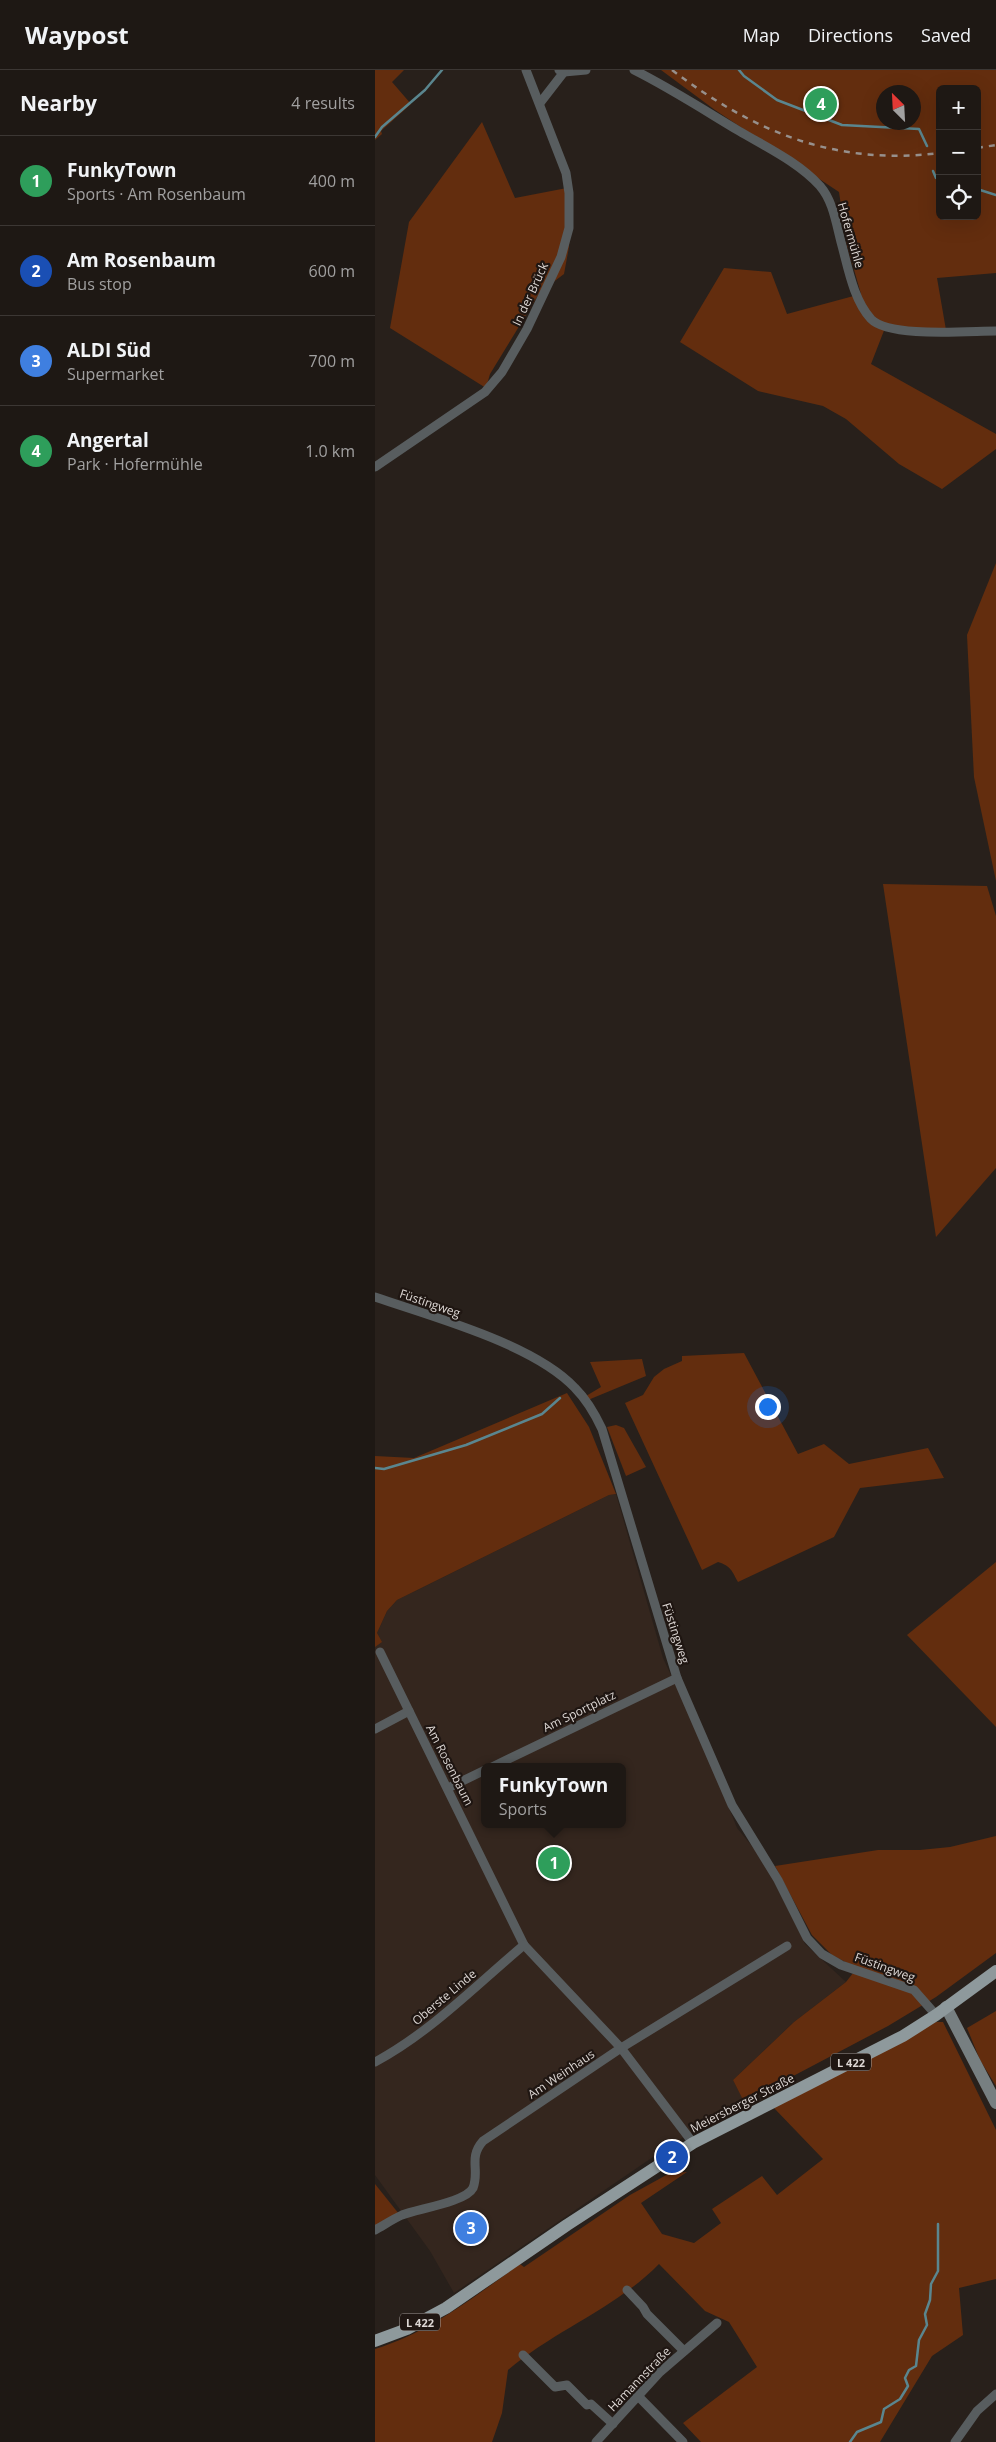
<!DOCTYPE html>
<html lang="en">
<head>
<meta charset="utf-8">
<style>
	:root { --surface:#1e1814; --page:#26211d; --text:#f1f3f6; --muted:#a1a0a0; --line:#3c3734; --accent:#2563eb }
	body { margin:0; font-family:"Open Sans",sans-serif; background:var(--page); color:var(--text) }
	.controls { position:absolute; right:15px; top:15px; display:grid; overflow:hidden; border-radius:8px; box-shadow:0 5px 20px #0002 }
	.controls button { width:45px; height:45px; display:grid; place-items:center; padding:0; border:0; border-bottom:1px solid var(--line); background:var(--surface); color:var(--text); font:25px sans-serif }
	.compass { position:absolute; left:501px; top:15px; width:45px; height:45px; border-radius:50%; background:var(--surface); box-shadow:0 5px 20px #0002; rotate:336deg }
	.you { position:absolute; left:392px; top:1336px; width:18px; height:18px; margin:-12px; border:4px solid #fff; border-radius:50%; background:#1a73e8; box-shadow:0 0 0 8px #1a73e833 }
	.badge { display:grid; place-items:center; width:32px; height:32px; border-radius:50%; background:var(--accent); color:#fff; font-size:16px; font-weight:700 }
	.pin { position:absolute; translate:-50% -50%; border:2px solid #fff; box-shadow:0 1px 5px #0006 }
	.popup { position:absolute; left:106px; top:1693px; width:145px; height:65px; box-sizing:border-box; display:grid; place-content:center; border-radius:8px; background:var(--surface); filter:drop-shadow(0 1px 4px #0005); font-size:16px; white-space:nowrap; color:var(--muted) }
	.popup b { font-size:19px; color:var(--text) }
	.popup::after { content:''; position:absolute; left:50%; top:100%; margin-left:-10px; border:10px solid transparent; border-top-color:var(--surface) }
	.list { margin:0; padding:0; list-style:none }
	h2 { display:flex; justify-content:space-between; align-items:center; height:65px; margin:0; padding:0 20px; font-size:21px }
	h2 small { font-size:16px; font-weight:400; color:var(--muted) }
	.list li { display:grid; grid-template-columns:32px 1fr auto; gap:15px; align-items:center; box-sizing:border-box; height:90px; padding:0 20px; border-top:1px solid var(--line) }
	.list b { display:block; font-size:19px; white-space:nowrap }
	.list p { margin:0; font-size:16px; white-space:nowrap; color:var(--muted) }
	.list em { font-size:16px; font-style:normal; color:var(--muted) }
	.icon { flex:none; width:28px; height:28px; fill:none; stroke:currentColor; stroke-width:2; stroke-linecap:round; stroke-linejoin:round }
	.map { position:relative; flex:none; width:621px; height:2372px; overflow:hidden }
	header { display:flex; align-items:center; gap:30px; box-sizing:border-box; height:70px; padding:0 25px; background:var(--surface); border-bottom:1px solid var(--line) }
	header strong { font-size:24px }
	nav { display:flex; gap:28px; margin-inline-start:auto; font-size:18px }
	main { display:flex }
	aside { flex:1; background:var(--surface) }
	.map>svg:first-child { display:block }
</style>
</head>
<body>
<header>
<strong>Waypost</strong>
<nav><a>Map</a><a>Directions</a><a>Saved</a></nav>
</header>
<main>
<aside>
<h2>Nearby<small>4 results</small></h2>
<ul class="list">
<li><span class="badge" style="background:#2e9e5b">1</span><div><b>FunkyTown</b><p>Sports · Am Rosenbaum</p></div><em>400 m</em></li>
<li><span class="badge" style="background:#1a4fb4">2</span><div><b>Am Rosenbaum</b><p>Bus stop</p></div><em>600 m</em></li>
<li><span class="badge" style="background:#3f7fe0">3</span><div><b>ALDI Süd</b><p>Supermarket</p></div><em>700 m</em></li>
<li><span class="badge" style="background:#2e9e5b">4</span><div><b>Angertal</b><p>Park · Hofermühle</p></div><em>1.0 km</em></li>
</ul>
</aside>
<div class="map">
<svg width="621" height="2372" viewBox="0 0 621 2372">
	<rect width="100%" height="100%" fill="#28201b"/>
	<path fill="#34261e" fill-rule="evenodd" d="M241 1424 288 1588 332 1683 362 1758 390 1792 407 1822 430 1874 471 1912 419 1952 358 2010 369 2032 297 2074 79 2223 55 2181 0 2105V1576L2 1563 12 1541 22 1530 234 1425ZM110 1697H248V1754H110Z"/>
	<g fill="#632d0e" fill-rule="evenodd">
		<polygon points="0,0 29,0 17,12 36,34 6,61 7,64 0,70"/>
		<path d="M286 0H621V203L562 208 571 260 510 258 496 294 621 364V379L567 419 524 394 471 349 448 336 383 321 305 272 349 198 396 202 412 244 486 224 472 175 464 122 340 40ZM565 19H602V146H565ZM508 22H538V52H508Z"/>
		<polygon points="107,52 140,128 197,117 194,177 189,204 165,222 115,304 111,318 15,258 34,152"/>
		<polygon points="621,493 621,811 599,707 592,565"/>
		<polygon points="508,814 612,816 621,846 621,1098 561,1167"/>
		<path d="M369 1283 423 1384 449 1374 474 1394 553 1378 569 1408 485 1418 459 1467 363 1512C357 1501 356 1496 343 1492L327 1500 250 1333 268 1325 279 1307 289 1299 307 1291V1286Z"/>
		<polygon points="267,1289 271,1306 213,1330 211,1326 226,1317 215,1292"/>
		<polygon points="192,1323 214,1357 241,1424 234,1425 22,1530 12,1541 2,1563 7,1572 0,1577 0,1386 39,1388"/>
		<polygon points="241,1355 249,1358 271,1397 251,1406 232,1357"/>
		<polygon points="621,1492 621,1657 532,1565"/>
		<polygon points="621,1766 621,1883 561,1927 513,1956 369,2032 358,2010 419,1952 471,1912 482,1898 457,1885 437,1865 400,1796 503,1780 545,1780 575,1777"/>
		<polygon points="621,1941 621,2016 605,1990 592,1958"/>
		<path d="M561 1952H568L621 2060V2209L584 2218 588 2265 557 2286 505 2372H326L308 2353 382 2297 354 2252 330 2241 284 2194C241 2238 180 2260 133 2300L127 2343 117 2372H0V2279C55 2262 99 2227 145 2194L149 2197 255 2125 295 2103 312 2102 266 2133 287 2164 319 2173 346 2153 337 2139 387 2106 402 2125 448 2089 399 2038Z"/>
		<polygon points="0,2114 24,2144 0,2157"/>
	</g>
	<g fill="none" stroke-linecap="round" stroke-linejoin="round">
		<g stroke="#5a868f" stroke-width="2.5">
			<polyline points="364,0 369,6 402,30 467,55 544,59 552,76"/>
			<polyline points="0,67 7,57 50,20 67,0"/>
			<polyline points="558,101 561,108 565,108"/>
			<polyline points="602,119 621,125"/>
			<polyline points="0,1398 9,1399 91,1375 167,1344 185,1328"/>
			<polyline points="475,2372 482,2362 506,2352 509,2339 525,2329 533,2316 530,2308 534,2300 541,2296 544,2270 552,2255 550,2244 555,2230 556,2214 563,2201 563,2154"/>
		</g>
		<g stroke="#585d5f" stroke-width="9">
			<polyline points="184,0 189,2 211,0"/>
			<path d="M259 0C295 18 329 40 364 61 391 77 423 92 445 116 458 131 461 153 466 172 473 197 478 229 496 249 514 268 593 261 621 261"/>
			<polyline points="165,33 189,2"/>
			<polyline points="0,397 110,322 127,302 152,259 186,187 194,158 194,123 191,103 151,0"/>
			<path d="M0 1227C58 1247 159 1274 200 1318 212 1330 220 1344 227 1359L302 1608 357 1735 403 1810 432 1868 447 1884 466 1895 539 1920 561 1945"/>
			<polyline points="5,1582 149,1875 246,1978 318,2073"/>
			<polyline points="0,1659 34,1641"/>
			<polyline points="117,1697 302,1608"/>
			<polyline points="73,1718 110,1700"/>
			<path d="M0 1992C56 1962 101 1915 149 1875"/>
			<path d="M0 2160C9 2155 18 2149 27 2145 42 2139 91 2132 98 2118 105 2100 93 2088 108 2071L246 1978 412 1876"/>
			<polyline points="252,2220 268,2237 272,2244 309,2281"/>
			<polyline points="148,2285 180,2317 192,2315 212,2335 216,2334 238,2354"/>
			<polyline points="263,2326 308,2372"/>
			<polyline points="221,2372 285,2302 342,2253"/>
			<polyline points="580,2372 602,2341 621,2324"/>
		</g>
		<polyline stroke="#777f81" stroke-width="12" points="571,1937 621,2033"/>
		<polyline stroke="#8e999c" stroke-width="12" points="0,2271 32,2259 71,2238 192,2155 318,2073 528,1966 561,1945 621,1901"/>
		<g stroke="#97908c" stroke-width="2.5" stroke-dasharray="6 6" stroke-linecap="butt">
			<path d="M297 0C379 62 460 96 565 83"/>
			<polyline points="602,78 621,75"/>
		</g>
	</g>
	<g text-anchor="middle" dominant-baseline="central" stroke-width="4.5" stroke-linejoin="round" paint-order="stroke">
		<g fill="#1f1612" stroke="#a49d9a" stroke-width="1">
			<rect x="456" y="1983.5" width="40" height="17" rx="4"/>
			<rect x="25" y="2243.5" width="40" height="17" rx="4"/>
		</g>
		<g font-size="11" font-weight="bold" fill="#ddd7d4">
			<text x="476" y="1992">L 422</text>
			<text x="45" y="2252">L 422</text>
		</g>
		<g font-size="12" fill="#ddd7d4" stroke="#1f1612">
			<text transform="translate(476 165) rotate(74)">Hofermühle</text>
			<text transform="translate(155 224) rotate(-65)">In der Brück</text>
			<text transform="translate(55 1233) rotate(19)">Füstingweg</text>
			<text transform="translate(301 1563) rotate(72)">Füstingweg</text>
			<text transform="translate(204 1641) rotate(-26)">Am Sportplatz</text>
			<text transform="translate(75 1695) rotate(63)">Am Rosenbaum</text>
			<text transform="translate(510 1897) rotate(20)">Füstingweg</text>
			<text transform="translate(69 1927) rotate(-40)">Oberste Linde</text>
			<text transform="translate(186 2004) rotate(-34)">Am Weinhaus</text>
			<text transform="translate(367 2033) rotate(-27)">Meiersberger Straße</text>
			<text transform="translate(264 2309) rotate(-46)">Hamannstraße</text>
		</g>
	</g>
</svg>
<div class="controls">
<button>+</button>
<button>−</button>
<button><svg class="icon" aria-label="locate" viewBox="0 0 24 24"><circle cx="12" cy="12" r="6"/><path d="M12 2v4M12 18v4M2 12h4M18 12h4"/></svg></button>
</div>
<svg class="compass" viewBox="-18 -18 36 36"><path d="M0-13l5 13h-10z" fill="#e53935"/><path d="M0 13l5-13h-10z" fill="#a1a0a0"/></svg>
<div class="you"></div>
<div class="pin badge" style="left:179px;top:1793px;background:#2e9e5b">1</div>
<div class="popup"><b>FunkyTown</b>Sports</div>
<div class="pin badge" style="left:297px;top:2087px;background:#1a4fb4">2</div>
<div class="pin badge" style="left:96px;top:2158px;background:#3f7fe0">3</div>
<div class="pin badge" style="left:446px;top:34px;background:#2e9e5b">4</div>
</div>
</main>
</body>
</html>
